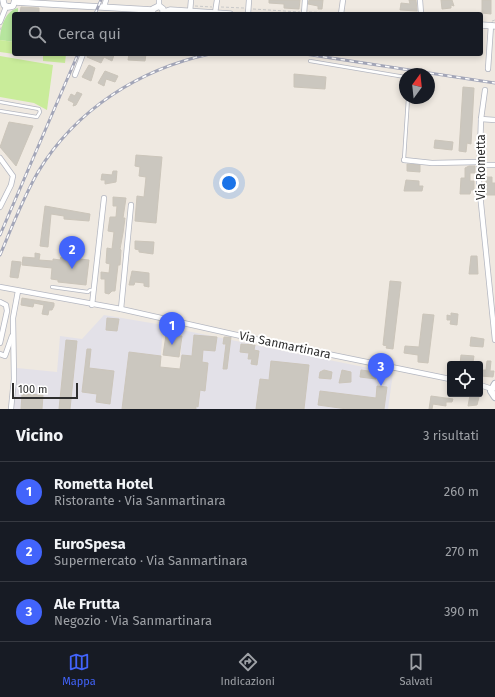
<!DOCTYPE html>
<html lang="it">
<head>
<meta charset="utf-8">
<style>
	:root { --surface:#171b24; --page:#242831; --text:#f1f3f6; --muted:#9ea1a6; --line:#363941; --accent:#4264fb }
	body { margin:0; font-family:"Fira Sans",sans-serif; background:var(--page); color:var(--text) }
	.controls { position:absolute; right:12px; bottom:12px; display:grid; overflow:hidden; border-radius:4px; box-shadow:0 2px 6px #0003 }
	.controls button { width:36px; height:36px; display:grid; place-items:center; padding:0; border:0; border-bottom:1px solid var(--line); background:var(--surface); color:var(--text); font:20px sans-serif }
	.compass { position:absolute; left:399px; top:68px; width:36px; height:36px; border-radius:50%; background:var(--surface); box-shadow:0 2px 6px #0003; rotate:15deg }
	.scale { position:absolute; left:12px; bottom:10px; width:66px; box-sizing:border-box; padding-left:4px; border:2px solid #2e2e2e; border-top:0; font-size:11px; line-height:14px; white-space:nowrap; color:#2e2e2e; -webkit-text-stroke:3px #fff; paint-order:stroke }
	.you { position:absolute; left:229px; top:183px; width:14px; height:14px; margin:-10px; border:3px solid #fff; border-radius:50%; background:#1a73e8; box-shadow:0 0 0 6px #1a73e833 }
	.badge { display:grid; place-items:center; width:26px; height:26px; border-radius:50%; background:var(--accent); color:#fff; font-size:13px; font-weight:700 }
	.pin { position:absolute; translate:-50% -33px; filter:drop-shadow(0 1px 2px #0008) }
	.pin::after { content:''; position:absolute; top:21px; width:14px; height:12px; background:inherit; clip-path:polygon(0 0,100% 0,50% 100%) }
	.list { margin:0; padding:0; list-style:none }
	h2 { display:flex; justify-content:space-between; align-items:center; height:52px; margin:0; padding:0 16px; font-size:17px }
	h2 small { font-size:13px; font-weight:400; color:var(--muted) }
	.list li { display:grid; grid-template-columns:26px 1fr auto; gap:12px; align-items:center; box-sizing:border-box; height:60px; padding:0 16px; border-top:1px solid var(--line) }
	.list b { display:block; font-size:15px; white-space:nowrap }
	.list p { margin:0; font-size:13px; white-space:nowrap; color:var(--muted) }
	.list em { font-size:13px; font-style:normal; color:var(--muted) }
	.icon { flex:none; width:22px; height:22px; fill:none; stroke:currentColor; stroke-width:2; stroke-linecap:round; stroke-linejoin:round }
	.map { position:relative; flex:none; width:495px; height:409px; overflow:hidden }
	.search { position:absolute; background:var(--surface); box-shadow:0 2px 6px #0003; left:12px; right:12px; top:12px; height:44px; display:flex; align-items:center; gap:10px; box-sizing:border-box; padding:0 14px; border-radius:4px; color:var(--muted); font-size:15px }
	.sheet { height:232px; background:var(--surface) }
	nav { display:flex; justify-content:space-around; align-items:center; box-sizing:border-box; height:56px; border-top:1px solid var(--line); background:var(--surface); font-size:11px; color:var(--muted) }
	nav a { display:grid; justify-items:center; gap:2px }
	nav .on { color:var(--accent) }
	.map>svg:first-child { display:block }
</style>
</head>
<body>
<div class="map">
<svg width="495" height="409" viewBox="0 0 495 409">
	<rect width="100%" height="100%" fill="#efe9e1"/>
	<polygon fill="#e3e1e8" points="104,315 163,325 160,369 180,371 182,330 393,373 388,409 13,409 17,368 57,372 60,336 82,339"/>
	<path fill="#b6e59e" d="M18 8V14H14V42L0 40C0 28 5 11 18 8Z"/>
	<g fill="#c9ec9a">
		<polygon points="0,40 14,42 14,54 0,52"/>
		<polygon points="43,54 66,54 65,63 43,61"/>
		<polygon points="0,56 53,65 47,110 34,103 0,97"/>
	</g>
	<g fill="#cbc7bf" stroke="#cbc5ba">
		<polygon points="269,0 300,0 299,9 284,8 284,4 269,3"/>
		<polygon points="309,0 323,0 322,9 318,9 318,6 308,4"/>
		<polygon points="409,0 416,0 417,11 400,10 401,3 410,4"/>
		<polygon points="441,0 452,0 454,6 451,5 451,8 442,9"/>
		<polygon points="482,0 491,0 491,14 482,13"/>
		<polygon points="21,7 39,8 39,14 20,13"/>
		<polygon points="88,54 114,54 114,55 112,61 104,57 101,63 87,57"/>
		<polygon points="129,54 146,54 145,61 128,60"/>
		<polygon points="89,65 95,68 91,81 82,77"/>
		<polygon points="105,71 118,76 115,82 106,79 104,86 98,83"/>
		<polygon points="294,74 326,77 325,89 294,87"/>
		<polygon points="463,87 474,88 471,144 467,143 466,152 459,151"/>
		<polygon points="77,92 82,94 76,105 73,106 74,103 68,100 71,94 75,96"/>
		<polygon points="9,122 33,126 16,166 0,147"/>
		<polygon points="435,140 453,142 452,150 434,148"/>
		<polygon points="136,155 162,157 156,223 135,221 137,196 144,197 146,177 139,176 140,167 135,166"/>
		<polygon points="407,164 420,165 420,172 407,171"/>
		<polygon points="469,166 475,166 475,173 470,173 470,181 474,181 474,190 471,190 470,194 460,194 461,178 465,178 465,168"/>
		<polygon points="113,171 117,171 116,182 105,184 105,180 101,180 102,174 112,175"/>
		<polygon points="486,177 492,177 492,183 495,183 495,195 486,195"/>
		<polygon points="406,180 419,181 419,186 423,186 422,191 404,191"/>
		<polygon points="113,197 126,198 123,218 125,218 123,233 120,249 121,250 120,265 118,265 115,291 112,291 109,294 105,293 105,279 101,279 101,272 109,273 110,264 106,263 107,248 112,249 114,232 108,231 110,217 116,217 117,206 113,206"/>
		<polygon points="45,206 90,214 89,221 64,219 64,216 51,214 48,247 40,246"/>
		<polygon points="135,241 154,242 153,254 139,252 139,250 135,249"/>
		<polygon points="35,253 40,254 39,260 53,261 53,259 60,260 61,257 89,260 86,285 58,282 58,280 51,279 52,268 22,265 23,257 35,258"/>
		<polygon points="471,256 477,256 478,274 469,274"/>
		<polygon points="12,261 21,262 18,278 10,277"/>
		<polygon points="132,271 149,273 149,287 144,286 144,283 135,282 134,285 129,285"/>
		<polygon points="390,281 401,282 393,349 386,348 387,346 383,345"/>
		<polygon points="22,298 54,303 54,306 52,310 49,310 48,315 42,314 44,305 34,303 33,307 21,305"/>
		<polygon points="451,313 458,314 457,325 450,324 451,320 447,320 447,315 451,316"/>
		<polygon points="423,314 434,315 428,363 418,362 418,355 404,353 405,346 419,347"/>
		<polygon points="107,318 119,319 117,331 106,330"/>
		<polygon points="166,335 182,336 179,357 163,355"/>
		<polygon points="194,335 217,337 215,351 203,350 202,362 208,363 205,391 200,390 198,407 196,406 196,409 122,409 129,352 161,356 160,367 180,369 182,355 192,356"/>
		<polygon points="224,337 231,337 227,369 223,369 226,344 223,344"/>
		<polygon points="471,337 484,339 483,347 470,346"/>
		<polygon points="66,340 77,341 70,409 59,409"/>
		<polygon points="241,344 255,345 254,350 259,351 257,365 251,364 252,359 248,359 249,353 240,352"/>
		<polygon points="87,349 91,349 89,368 114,371 110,404 96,402 97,394 82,392"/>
		<polygon points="461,355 474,356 473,362 467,361 466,364 460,364"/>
		<polygon points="271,361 309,365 304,409 256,409 260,379 269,380"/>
		<polygon points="487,361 491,361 490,371 494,371 493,377 480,376 480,370 486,370"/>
		<polygon points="324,370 332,372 331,379 319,378 320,372"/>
		<polygon points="342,370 351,372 351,382 339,383"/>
		<polygon points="361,370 376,372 376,379 360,377"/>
		<polygon points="377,386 387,387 384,409 347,409 318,405 320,391 376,398"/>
		<polygon points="22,394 43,395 42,409 21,409"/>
		<polygon points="470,395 479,397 477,405 468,406"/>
		<polygon points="431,396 453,399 452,402 446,402 446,406 433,404 432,409 429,409"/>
	</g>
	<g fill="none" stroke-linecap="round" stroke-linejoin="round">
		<defs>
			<g id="service">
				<polyline points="310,61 405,77"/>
				<polyline points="0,102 39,109 40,112 37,117 0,111"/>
				<polyline points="404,159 408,98"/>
				<polyline points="52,287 88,292 90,290 94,290"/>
			</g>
			<g id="minor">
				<polyline points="420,0 421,14"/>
				<polyline points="159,6 159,0"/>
				<polyline points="104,7 106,0"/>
				<polyline points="190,12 191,0"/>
				<polyline points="215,13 217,0"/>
				<polyline points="248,14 249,0"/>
				<polyline points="304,14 305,0"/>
				<polyline points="341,14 343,0"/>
				<polyline points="0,22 6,7"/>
				<polyline points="488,69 491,25"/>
				<polyline points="75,75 83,54"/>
				<polyline points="485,90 481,119 479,184 495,340"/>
				<polyline points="481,119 495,120"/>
				<polyline points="0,158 13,176 11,185 0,207"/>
				<polyline points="404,160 432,163 479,162"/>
				<polyline points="479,165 495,165"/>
				<polyline points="0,287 121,309 259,340 450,379"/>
				<polyline points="0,302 6,305 7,311 0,343"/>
				<polyline points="92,305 104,198"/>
				<polyline points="121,309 131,205"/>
				<polyline points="0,354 5,356 12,336"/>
				<polyline points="480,385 492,389"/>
				<polyline points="11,409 14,379 13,318 18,291"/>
			</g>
			<g id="tertiary">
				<polyline points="3,0 4,5 8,7 13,6 15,0"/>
				<polyline points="15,2 152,10"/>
				<polyline points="164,12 170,10 230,14"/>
				<polyline points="152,14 153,9 159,6 163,9 163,14"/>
				<polyline points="481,25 495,26"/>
			</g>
			<polyline id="secondary" points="495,384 491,391 495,397"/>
		</defs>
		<use href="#service" stroke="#b4b7c1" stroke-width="4"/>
		<use href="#minor" stroke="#b4b7c1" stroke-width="6"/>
		<use href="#tertiary" stroke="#b4b7c1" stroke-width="7"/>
		<use href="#secondary" stroke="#b4b7c1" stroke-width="8"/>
		<g stroke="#c9c9c9" stroke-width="1" stroke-dasharray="3 2" stroke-linecap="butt">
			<polyline points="195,6 212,7"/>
			<polyline points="221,7 244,8"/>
			<polyline points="253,9 300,12"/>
			<polyline points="309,12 336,13"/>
			<polyline points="345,14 352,14"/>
			<polyline points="492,21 495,20"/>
			<polyline points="0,30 2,26"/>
		</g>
		<use href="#service" stroke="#fff" stroke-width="2.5"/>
		<use href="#minor" stroke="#fff" stroke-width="4.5"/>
		<use href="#tertiary" stroke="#fff" stroke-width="5.5"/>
		<use href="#secondary" stroke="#fff" stroke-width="6"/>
		<defs>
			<g id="rail">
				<polyline points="95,14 101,0"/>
				<polyline points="305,54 495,83"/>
				<polyline points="0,235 78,54"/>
				<path d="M0 255C12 227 23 198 38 172 76 109 140 69 210 54"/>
			</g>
		</defs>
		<use href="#rail" stroke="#a3a6b8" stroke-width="3"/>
		<use href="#rail" stroke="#fff" stroke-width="1.5" stroke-dasharray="4.5" stroke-linecap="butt"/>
	</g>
	<g text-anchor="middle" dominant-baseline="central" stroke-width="4" stroke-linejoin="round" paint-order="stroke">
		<g font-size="12" fill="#2e2e2e" stroke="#fff">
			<text transform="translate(481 167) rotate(-90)">Via Rometta</text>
			<text transform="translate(285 345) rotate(12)">Via Sanmartinara</text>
		</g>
	</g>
</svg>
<div class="controls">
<button><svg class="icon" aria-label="locate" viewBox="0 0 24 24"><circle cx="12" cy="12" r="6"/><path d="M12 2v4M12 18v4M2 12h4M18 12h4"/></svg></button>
</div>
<svg class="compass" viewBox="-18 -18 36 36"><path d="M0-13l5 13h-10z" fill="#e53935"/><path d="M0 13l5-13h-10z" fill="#9ea1a6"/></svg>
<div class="scale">100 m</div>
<div class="you"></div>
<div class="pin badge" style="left:172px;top:345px">1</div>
<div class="pin badge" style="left:72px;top:269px">2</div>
<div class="pin badge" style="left:381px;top:386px">3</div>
<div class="search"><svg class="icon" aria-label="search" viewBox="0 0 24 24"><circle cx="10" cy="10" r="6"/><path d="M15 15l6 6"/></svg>Cerca qui</div>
</div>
<section class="sheet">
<h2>Vicino<small>3 risultati</small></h2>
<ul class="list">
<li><span class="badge">1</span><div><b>Rometta Hotel</b><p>Ristorante · Via Sanmartinara</p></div><em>260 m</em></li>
<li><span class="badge">2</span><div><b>EuroSpesa</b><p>Supermercato · Via Sanmartinara</p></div><em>270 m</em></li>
<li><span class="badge">3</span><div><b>Ale Frutta</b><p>Negozio · Via Sanmartinara</p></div><em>390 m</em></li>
</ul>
</section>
<nav>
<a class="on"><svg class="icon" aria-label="map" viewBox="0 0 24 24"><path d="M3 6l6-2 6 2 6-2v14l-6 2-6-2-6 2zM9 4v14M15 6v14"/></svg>Mappa</a>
<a><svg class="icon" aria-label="directions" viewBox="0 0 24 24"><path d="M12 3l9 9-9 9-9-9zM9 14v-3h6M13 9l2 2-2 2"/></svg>Indicazioni</a>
<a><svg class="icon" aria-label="saved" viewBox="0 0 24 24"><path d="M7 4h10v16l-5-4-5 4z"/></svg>Salvati</a>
</nav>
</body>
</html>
